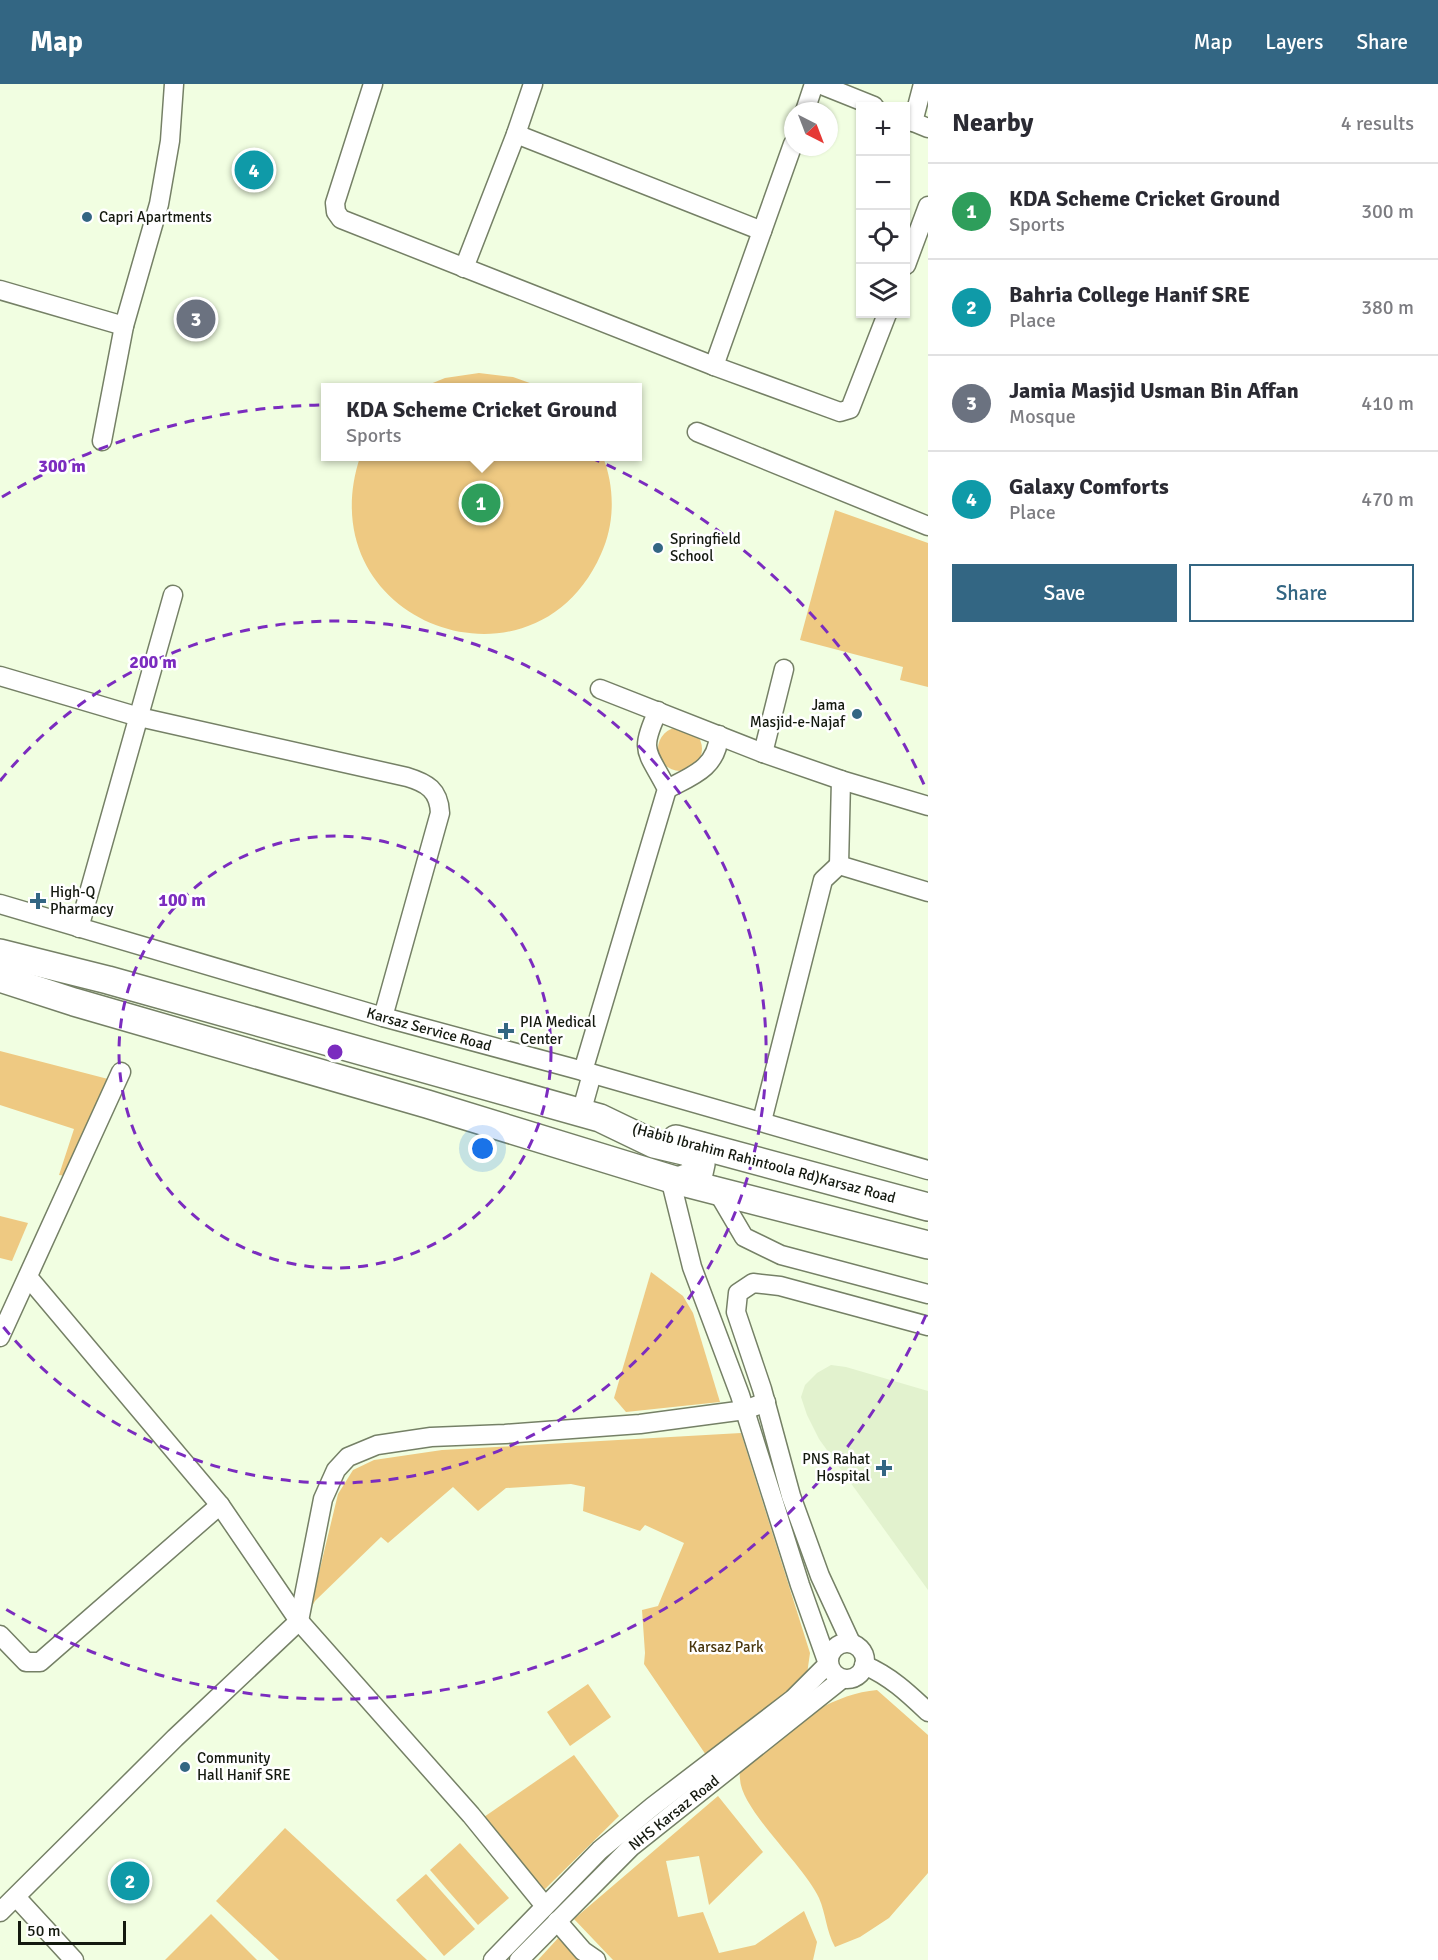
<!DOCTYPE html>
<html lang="en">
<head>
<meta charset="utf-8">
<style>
	:root { --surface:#fff; --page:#f7f7f7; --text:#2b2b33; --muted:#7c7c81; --line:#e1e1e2; --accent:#336683 }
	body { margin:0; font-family:Signika,sans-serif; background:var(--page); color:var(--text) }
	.controls { position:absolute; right:18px; top:18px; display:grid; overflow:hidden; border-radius:0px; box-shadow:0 2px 4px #0004 }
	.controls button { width:54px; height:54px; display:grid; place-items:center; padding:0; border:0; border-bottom:2px solid var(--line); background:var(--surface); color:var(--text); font:30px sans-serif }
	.compass { position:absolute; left:784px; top:18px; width:54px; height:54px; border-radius:50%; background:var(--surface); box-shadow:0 2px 4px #0004; rotate:138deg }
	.scale { position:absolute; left:18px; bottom:15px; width:108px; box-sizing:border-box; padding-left:6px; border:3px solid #14190f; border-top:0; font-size:16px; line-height:21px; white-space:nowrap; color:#14190f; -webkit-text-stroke:4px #fff; paint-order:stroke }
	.you { position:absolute; left:483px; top:1065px; width:21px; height:21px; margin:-15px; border:4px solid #fff; border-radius:50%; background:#1a73e8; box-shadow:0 0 0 9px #1a73e833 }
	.badge { display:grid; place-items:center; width:39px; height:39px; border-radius:50%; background:var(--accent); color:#fff; font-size:20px; font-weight:700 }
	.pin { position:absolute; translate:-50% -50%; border:3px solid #fff; box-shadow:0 2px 6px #0006 }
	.popup { position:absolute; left:321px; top:299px; width:321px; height:78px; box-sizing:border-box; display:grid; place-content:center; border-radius:0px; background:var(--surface); filter:drop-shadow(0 2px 4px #0005); font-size:20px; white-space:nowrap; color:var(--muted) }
	.popup b { font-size:22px; color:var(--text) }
	.popup::after { content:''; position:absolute; left:50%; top:100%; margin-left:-12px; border:12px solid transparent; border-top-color:var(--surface) }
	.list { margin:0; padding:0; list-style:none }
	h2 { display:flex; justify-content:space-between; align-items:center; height:78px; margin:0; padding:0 24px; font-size:26px }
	h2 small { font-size:20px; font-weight:400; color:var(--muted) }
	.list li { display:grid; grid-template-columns:39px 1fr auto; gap:18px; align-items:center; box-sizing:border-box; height:96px; padding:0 24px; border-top:2px solid var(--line) }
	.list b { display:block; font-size:22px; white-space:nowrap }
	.list p { margin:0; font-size:20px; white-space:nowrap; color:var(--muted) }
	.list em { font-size:20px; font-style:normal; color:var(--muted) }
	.actions { display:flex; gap:12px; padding:18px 24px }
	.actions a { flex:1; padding:14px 0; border:2px solid var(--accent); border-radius:0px; text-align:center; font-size:21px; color:var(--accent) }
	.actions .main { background:var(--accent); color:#fff }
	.icon { flex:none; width:33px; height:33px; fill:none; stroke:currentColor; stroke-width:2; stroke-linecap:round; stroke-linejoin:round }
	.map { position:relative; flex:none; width:928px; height:1876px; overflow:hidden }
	header { display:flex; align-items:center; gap:36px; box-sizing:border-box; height:84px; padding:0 30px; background:var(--accent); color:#fff }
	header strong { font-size:28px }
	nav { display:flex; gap:33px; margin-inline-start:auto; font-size:21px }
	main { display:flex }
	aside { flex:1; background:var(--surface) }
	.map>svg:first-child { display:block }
</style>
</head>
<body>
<header>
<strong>Map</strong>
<nav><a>Map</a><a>Layers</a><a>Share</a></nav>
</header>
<main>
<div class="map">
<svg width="928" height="1876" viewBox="0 0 928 1876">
	<rect width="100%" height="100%" fill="#f1fee1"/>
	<polygon fill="#e2f2ce" points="831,1281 846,1283 928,1307 928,1506 819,1355 807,1331 801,1313 805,1301 817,1289"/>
	<g fill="#eec982">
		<polygon points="479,289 513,293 541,303 423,303 445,294"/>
		<path d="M360 373H603C615 404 615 440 601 470 534 622 306 539 360 373Z"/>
		<polygon points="835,426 928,459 928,603 900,596 903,583 800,556"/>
		<circle cx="680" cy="665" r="22"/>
		<polygon points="0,967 108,995 66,1092 59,1091 74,1045 0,1021"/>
		<polygon points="0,1132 28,1139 12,1177 0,1174"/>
		<polygon points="651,1188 683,1212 693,1229 720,1318 626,1328 614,1314"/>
		<polygon points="741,1349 810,1569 807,1590 798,1607 706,1671 644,1580 645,1569 642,1526 658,1522 684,1459 645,1441 640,1447 583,1427 585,1403 571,1400 506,1404 478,1427 453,1403 388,1459 381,1453 315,1517 310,1526 338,1410 353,1386 374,1376 442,1366"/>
		<polygon points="588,1600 611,1633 570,1662 547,1628"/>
		<path d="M877 1606 928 1651V1789L889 1834 860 1853 835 1863C826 1847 826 1830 819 1814 804 1781 741 1726 740 1695 739 1689 741 1683 742 1677 780 1649 828 1610 877 1606Z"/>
		<polygon points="574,1671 619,1732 543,1807 484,1733"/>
		<polygon points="718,1712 763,1768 709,1821 699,1772 666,1777 678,1833 703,1828 719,1869 755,1861 804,1827 817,1858 813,1876 613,1876 574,1835"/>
		<polygon points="285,1744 427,1876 279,1876 216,1817"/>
		<polygon points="460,1759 509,1814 478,1841 430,1786"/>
		<polygon points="426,1790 475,1845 444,1872 396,1816"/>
		<polygon points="211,1830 257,1876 165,1876"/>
		<polygon points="560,1852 579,1876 538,1876"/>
	</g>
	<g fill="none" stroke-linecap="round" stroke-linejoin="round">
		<defs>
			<g id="minor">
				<polyline points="373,0 335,119 336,128 341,135 714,282 840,328 850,325 887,230"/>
				<polyline points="819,0 874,22"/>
				<polyline points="805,27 814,0"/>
				<polyline points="906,35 928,44"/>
				<polyline points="913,38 923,0"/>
				<polyline points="516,50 762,147"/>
				<polyline points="906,181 928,122"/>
				<polyline points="464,184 516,50 533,0"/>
				<polyline points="0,206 124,242"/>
				<polyline points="714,282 793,60"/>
				<polyline points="697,348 928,442"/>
				<polyline points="102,357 124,242 159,120 170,57 174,0"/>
				<path d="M0 592 139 633 407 693C427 699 439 706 440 729L383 933"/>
				<polyline points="600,605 763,669 841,696 928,722"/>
				<polyline points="763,669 784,585"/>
				<polyline points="841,696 839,781 928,808"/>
				<path d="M667 705C692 692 717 684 719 651"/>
				<path id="s1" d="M0 820 383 933 583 987 928 1086"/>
				<polyline points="79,844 173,511"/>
				<path d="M583 987 667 705C648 667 638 669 658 627"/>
				<polyline points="581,1029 592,990"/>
				<polyline points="762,1037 823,796 839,781"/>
				<polyline points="714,1102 744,1153 781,1171 928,1210"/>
				<polyline points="28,1193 220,1421"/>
				<polyline points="0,1253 121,988"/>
				<polyline points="0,1551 26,1578 40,1578 220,1421 299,1537 471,1731 545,1822"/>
				<circle cx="847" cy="1577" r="18"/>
				<polyline points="851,1559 820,1492 791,1412 762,1305 736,1228 738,1209 753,1199 780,1202 928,1242"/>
				<path d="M864 1581C890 1592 908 1609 928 1628"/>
				<polyline points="16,1813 74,1876"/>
				<polyline points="0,1828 175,1654 299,1537 323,1415 336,1386 348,1373 377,1361 431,1353 505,1350 640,1340 745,1326 766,1318"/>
				<polyline points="557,1837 583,1867 596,1876"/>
				<polyline points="493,1876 600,1766 652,1723 793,1615 828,1580 800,1501 740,1311 692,1183 670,1094"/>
				<path id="s2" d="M519 1876 631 1763 842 1595"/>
			</g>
			<g id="highway">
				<polyline points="0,869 108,896 600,1034 654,1060 688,1068 701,1080 699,1089 678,1097"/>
				<polyline points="0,894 74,918 427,1020 678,1097 928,1161"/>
				<polyline points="676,1055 928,1123"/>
			</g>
		</defs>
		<use href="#minor" stroke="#758066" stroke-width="21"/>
		<use href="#highway" stroke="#758066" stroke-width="30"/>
		<use href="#minor" stroke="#fff" stroke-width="18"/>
		<use href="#highway" stroke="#fff" stroke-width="27"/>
	</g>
	<g fill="none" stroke="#7b2cbf" stroke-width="3" stroke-dasharray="10 8">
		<circle cx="335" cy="968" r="216"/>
		<path d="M0 697A431 431 0 1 1 0 1239"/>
		<path d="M926 1231A647 647 0 0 1 2 1523M2 413A647 647 0 0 1 926 705"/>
	</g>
	<g fill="#336683" stroke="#fff" stroke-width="2">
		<circle cx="87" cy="133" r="6"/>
		<circle cx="658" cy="464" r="6"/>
		<circle cx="857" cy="630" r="6"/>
		<path d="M35 808h6v6h6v6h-6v6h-6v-6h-6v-6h6z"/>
		<path d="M503 938h6v6h6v6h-6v6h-6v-6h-6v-6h6z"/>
		<path d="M881 1375h6v6h6v6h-6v6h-6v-6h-6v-6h6z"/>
		<circle cx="185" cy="1683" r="6"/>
	</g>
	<g text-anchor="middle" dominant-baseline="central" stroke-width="5" stroke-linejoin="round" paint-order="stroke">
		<g font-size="15" fill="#14190f" stroke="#fff" text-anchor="start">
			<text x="99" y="133">Capri Apartments</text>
			<text x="670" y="455">Springfield<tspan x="670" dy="17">School</tspan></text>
			<text x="845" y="621" text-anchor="end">Jama<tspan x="845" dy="17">Masjid-e-Najaf</tspan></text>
			<text x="50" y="808">High-Q<tspan x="50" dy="17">Pharmacy</tspan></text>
			<text x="520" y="938">PIA Medical<tspan x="520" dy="17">Center</tspan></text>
			<text x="870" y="1375" text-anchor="end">PNS Rahat<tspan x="870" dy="17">Hospital</tspan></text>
			<text x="197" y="1674">Community<tspan x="197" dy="17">Hall Hanif SRE</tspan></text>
		</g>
		<g font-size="15" fill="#14190f" stroke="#fff">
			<text stroke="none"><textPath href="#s1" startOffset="447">Karsaz Service Road</textPath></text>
			<text transform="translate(764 1079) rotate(15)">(Habib Ibrahim Rahintoola Rd)Karsaz Road</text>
			<text stroke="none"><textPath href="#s2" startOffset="214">NHS Karsaz Road</textPath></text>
		</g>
		<g font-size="15" fill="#48350c" stroke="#fff">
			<text x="726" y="1563">Karsaz Park</text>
		</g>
	</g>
	<circle cx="335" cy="968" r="9" fill="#7b2cbf" stroke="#fff" stroke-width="3"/>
	<g font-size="18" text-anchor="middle" font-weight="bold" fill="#7b2cbf" stroke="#fff" stroke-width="5" stroke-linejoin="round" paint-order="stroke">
		<text x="62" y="388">300 m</text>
		<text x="153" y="584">200 m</text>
		<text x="182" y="822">100 m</text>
	</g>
</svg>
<div class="controls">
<button>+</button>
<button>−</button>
<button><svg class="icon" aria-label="locate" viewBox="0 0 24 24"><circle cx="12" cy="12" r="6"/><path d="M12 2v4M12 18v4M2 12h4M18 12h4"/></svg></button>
<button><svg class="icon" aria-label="layers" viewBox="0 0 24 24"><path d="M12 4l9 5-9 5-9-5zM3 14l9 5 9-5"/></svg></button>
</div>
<svg class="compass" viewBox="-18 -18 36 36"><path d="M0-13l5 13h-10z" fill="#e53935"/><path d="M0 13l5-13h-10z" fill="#7c7c81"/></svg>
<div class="scale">50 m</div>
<div class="you"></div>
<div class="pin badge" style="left:481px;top:419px;background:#2e9e5b">1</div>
<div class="popup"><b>KDA Scheme Cricket Ground</b>Sports</div>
<div class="pin badge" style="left:130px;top:1797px;background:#0f9aa8">2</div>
<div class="pin badge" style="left:196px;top:235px;background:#6b7280">3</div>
<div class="pin badge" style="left:254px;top:86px;background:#0f9aa8">4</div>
</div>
<aside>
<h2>Nearby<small>4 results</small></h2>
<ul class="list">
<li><span class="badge" style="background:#2e9e5b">1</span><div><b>KDA Scheme Cricket Ground</b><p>Sports</p></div><em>300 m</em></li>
<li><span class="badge" style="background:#0f9aa8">2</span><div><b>Bahria College Hanif SRE</b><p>Place</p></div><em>380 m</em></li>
<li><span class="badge" style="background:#6b7280">3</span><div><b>Jamia Masjid Usman Bin Affan</b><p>Mosque</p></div><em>410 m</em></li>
<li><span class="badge" style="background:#0f9aa8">4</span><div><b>Galaxy Comforts</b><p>Place</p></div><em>470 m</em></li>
</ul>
<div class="actions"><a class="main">Save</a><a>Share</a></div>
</aside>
</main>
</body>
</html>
